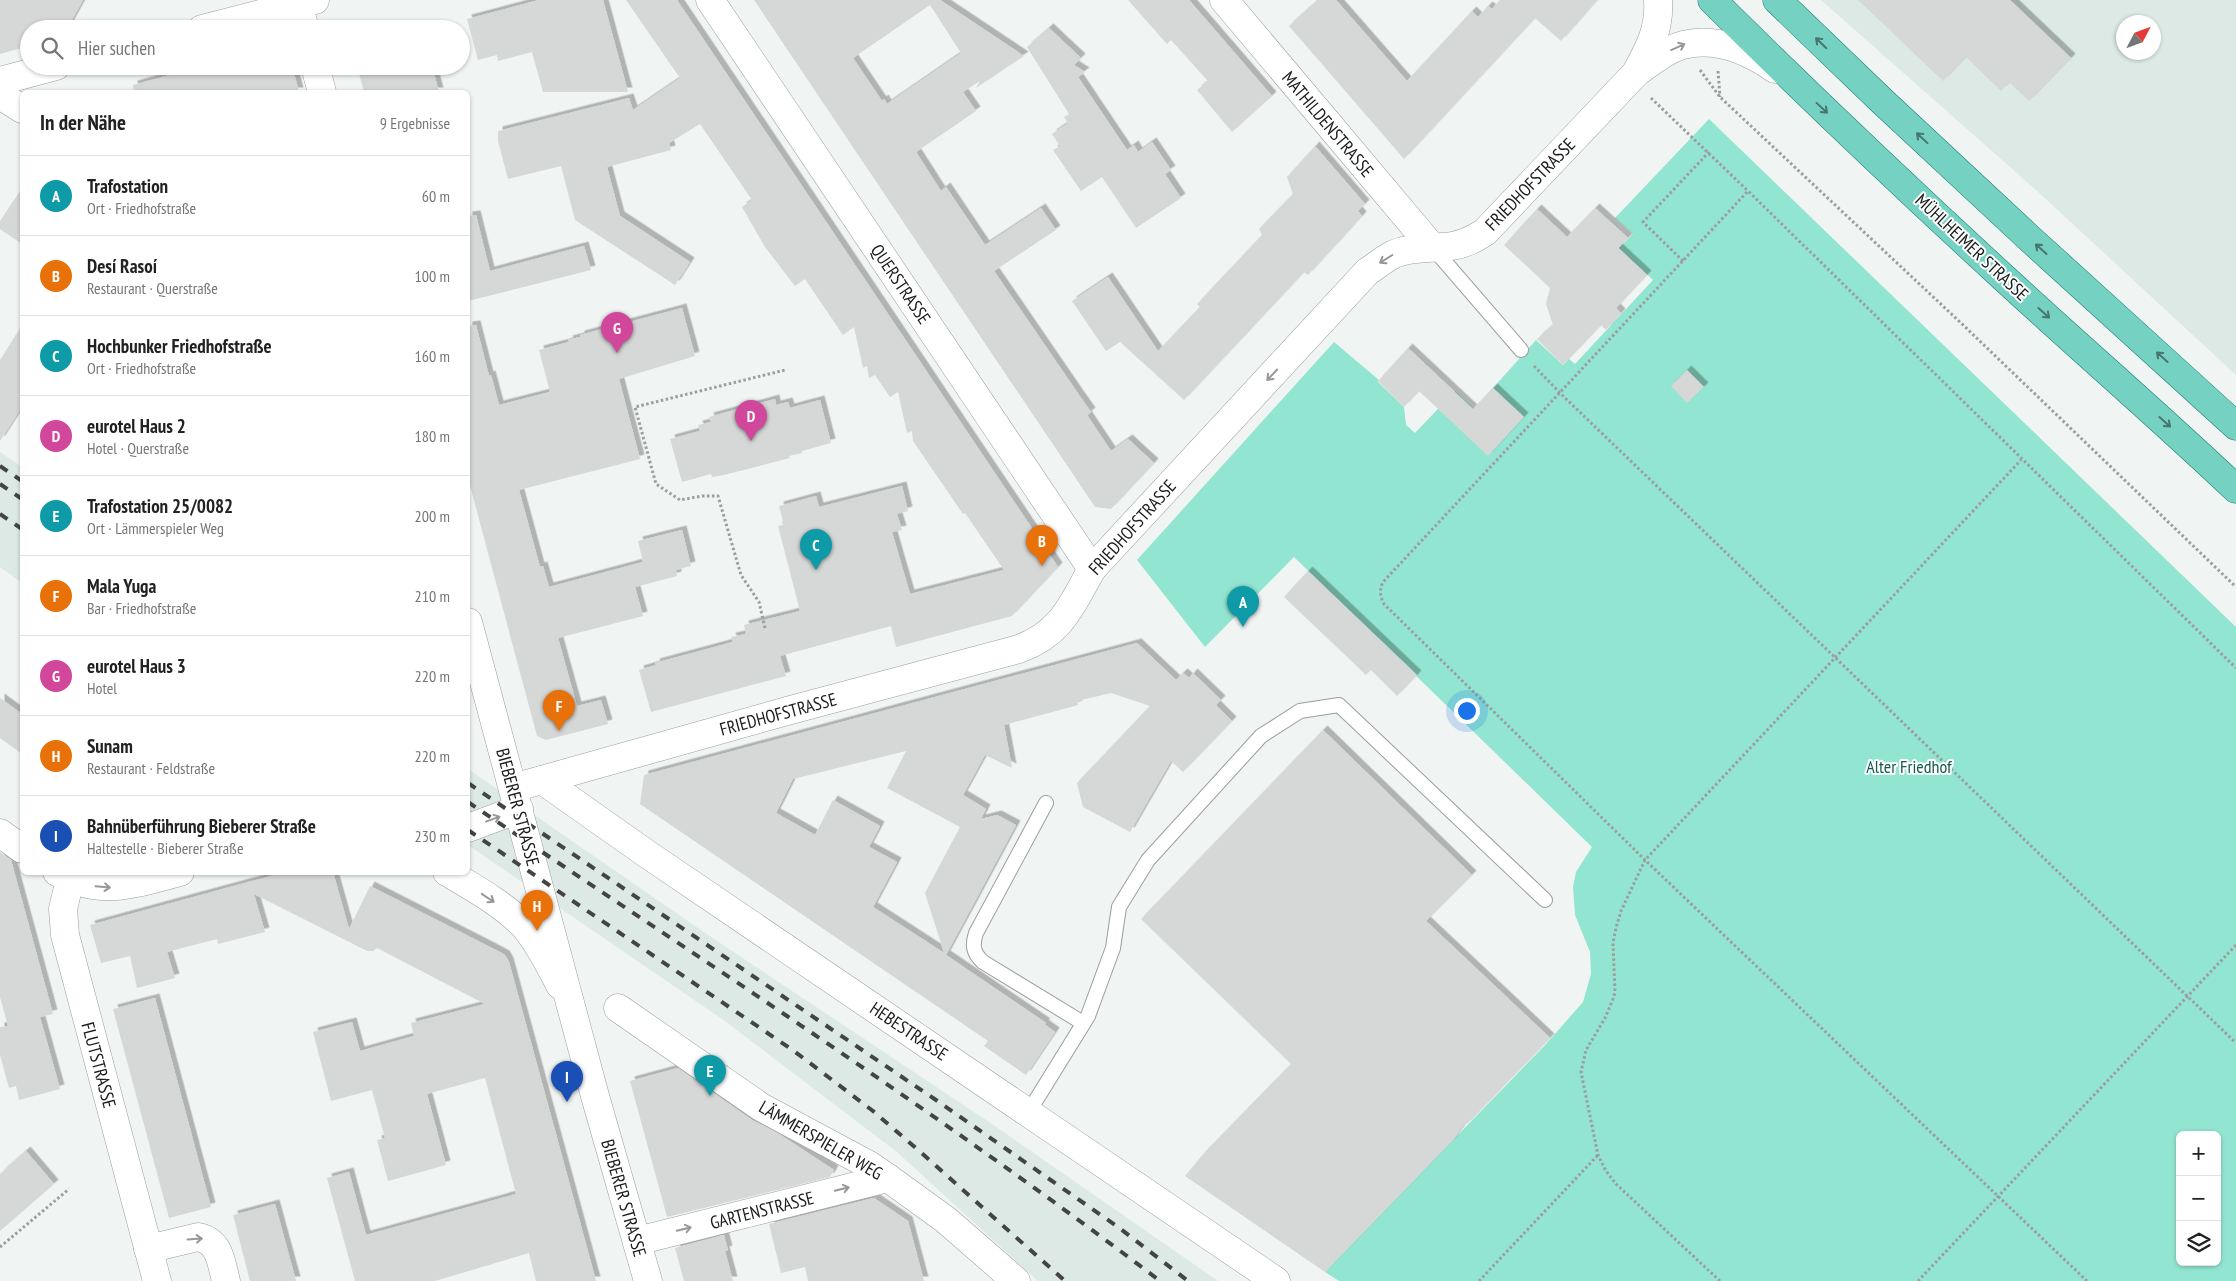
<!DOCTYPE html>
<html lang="de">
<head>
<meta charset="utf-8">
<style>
	:root { --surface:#fff; --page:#f2f2f2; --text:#222; --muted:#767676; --line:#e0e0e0; --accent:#111827 }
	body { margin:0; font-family:"PT Sans Narrow",sans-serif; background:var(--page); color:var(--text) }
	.controls { position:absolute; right:15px; bottom:15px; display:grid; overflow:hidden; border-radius:8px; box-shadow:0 1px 4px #0004 }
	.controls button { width:45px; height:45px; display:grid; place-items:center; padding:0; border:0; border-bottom:1px solid var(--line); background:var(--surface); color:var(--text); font:25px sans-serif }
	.compass { position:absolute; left:2116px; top:15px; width:45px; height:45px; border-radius:50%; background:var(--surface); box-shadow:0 1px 4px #0004; rotate:49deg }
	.you { position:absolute; left:1466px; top:710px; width:18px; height:18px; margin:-12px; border:4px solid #fff; border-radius:50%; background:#1a73e8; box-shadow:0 0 0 8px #1a73e833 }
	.badge { display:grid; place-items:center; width:32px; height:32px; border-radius:50%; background:var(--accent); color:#fff; font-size:16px; font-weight:700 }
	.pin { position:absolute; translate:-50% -41px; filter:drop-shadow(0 1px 2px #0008) }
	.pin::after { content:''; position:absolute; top:26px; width:18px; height:15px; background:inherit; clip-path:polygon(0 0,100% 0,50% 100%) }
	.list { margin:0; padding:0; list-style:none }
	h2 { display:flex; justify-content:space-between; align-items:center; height:65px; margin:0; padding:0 20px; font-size:21px }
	h2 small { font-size:16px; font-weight:400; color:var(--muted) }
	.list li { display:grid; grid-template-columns:32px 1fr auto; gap:15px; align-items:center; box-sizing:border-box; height:80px; padding:0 20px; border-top:1px solid var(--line) }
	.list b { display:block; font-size:19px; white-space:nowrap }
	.list p { margin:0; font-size:16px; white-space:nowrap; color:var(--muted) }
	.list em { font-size:16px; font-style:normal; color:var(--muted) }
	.icon { flex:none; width:28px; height:28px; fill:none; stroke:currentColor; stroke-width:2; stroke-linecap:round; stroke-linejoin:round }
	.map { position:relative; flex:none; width:2236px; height:1281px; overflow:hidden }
	.search { position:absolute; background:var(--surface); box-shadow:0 1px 4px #0004; left:20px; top:20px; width:450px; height:55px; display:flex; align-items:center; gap:12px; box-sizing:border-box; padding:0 18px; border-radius:28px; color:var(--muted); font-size:19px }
	.panel { position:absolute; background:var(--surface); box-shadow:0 1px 4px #0004; left:20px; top:90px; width:450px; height:785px; border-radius:8px }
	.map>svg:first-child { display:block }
</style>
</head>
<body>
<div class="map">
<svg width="2236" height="1281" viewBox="0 0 2236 1281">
	<defs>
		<filter id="shadow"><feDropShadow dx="4.5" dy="-4.5" stdDeviation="0" flood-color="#0004"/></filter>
	</defs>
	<rect width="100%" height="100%" fill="#f0f4f2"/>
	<g fill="#dce9e5" fill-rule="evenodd">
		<path d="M1821 0H2236V375L2036 190ZM2124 22H2154V52H2124Z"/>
		<polygon points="0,452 22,467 22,583 0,567"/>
		<polygon points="468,769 711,937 992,1124 1218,1281 1038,1281 897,1152 725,1021 468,845"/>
	</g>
	<path fill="#92e5d1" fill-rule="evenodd" d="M1709 119 2236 627V1281H1339L1325 1272 1547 1043 1583 1002 1591 974 1590 952 1575 915 1573 887 1576 872 1592 847 1294 557 1205 647 1137 560 1334 342 1379 380 1378 382 1404 407 1406 425 1415 433 1455 391 1474 409 1536 340 1563 365 1569 359 1575 364 1653 280 1619 248 1633 234 1615 218ZM2180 1135H2217V1262H2180Z"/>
	<g fill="#d5d8d7" fill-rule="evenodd" filter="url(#shadow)">
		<polygon points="0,0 83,0 67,29 29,29 29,46 0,54"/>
		<polygon points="539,0 603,0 628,92 543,92 532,52 498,61 497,55 478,60 467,19"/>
		<polygon points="626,0 677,0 1058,567 1012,616 896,647 891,626 780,656 786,676 651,712 639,670 656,665 655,663 733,642 731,637 746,634 744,625 800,611 778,526 784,525 779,506 816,496 819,507 902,486 908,511 897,514 902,530 892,532 910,594 1004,570 965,513 963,514 913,441 912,431 907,433 898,392 890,397 875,375 869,378 867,366 863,368 854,327 843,335 805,279 795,286 765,247 742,207 752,200 700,124 669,143 671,150 607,167 620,216 690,262 675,285 575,220 561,166 508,179 498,141 498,131 629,98 633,110 680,78"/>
		<path d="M754 0H940L1024 56 976 88 980 81 963 92 976 111 916 152 941 191 946 187 985 245 1041 208 1056 230 994 271 1079 395 1091 412 1087 415 1111 451 1128 439 1154 463 1111 509 1095 507ZM930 5 961 53 887 104 884 99 882 101 853 58Z"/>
		<polygon points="1128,0 1189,0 1272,96 1232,132 1197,90 1208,81 1171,40 1167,44"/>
		<polygon points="1318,0 1336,0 1407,81 1472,11 1478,17 1488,6 1492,9 1500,0 1597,0 1561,41 1535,18 1404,159 1289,26"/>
		<polygon points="1858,0 2010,0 2071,58 2029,101 2009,82 2001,91 1966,57 1943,81"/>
		<polygon points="1049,28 1081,58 1074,65 1085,72 1078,77 1127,150 1134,145 1138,152 1152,142 1171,170 1165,174 1181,198 1136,228 1102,177 1081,191 1053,150 1060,146 1052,134 1068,123 1064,117 1069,114 1027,47"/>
		<polygon points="203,66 292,66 299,92 134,92 133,85"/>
		<polygon points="357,66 432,66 439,92 364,92"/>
		<polygon points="1315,146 1365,204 1358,211 1362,216 1308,275 1304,272 1184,400 1120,342 1106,351 1072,301 1108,277 1158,351 1200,307 1197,304 1262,235 1259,229 1293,194 1287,177"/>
		<polygon points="22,188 22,244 0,229 0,221"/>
		<polygon points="1595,208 1628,238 1618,248 1647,275 1616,308 1621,313 1606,330 1601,325 1563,365 1537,339 1553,325 1546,304 1550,288 1504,245 1537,209 1567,237"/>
		<polygon points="476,215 490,271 584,246 591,270 468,301 468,216"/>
		<polygon points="682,308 695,356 619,379 640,459 519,490 540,567 543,566 549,587 643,562 638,541 682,530 691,566 676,570 677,576 635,587 643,616 558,638 577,706 601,700 608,724 546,740 537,736 468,478 468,326 476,325 489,376 491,375 499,405 550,392 539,350 569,342 568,340 580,337 580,335"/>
		<polygon points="22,325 22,407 0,441 0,360"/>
		<polygon points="1408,348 1473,409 1493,388 1524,417 1488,456 1419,391 1404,407 1378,381"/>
		<polygon points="1687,370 1704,387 1687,403 1671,386"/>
		<polygon points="775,399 776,405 788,402 790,408 820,400 831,443 802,451 802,453 789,456 790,458 724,475 712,477 711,474 682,482 670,439 700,431 698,425 711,422 709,417"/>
		<polygon points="1308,571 1417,675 1397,696 1371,670 1366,675 1284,597"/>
		<path d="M1137 643 1176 680 1183 673 1189 678 1193 673 1221 700 1216 705 1232 721 1183 772 1171 761 1130 832 1083 807 1077 783 1150 706 1111 693 1077 701 1078 705 1004 725 1012 768 985 755 963 795 986 809 981 819 997 815 1016 825 946 955 1046 1023 1044 1024 1055 1032 1026 1075 984 1046 988 1041 640 804 644 775ZM906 751 887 788 960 827 925 893 944 953 873 907 897 862 869 847 880 826 833 800 815 835 776 813 793 779Z"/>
		<polygon points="0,698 22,714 22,754 0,738"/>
		<polygon points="1323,730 1472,875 1426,921 1550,1038 1467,1124 1465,1123 1452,1141 1325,1272 1185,1176 1205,1152 1291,1064 1141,919"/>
		<polygon points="0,852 11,860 53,1014 40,1017 60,1089 19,1100 16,1086 9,1088 0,1055 0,1027 8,1026 0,997"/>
		<polygon points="286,872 333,872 349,929 370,886 490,947 505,955 509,962 596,1281 536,1281 529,1253 435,1281 355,1281 327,1178 349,1172 366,1235 516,1194 485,1078 427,1094 446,1165 388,1181 377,1140 385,1138 372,1090 331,1101 313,1032 352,1022 360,1051 414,1036 411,1023 485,1004 377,948 373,951 367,951 254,894 265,932 218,944 217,939 167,952 175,978 137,988 130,956 101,963 90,925"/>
		<polygon points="155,998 211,1207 169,1218 113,1009"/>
		<polygon points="678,1068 752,1120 779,1134 834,1170 830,1177 667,1217 630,1081"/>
		<polygon points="26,1151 54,1184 0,1231 0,1174"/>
		<polygon points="874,1198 908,1221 924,1281 808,1281 805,1267 781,1273 769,1224"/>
		<polygon points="275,1204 296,1281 250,1281 233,1215"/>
		<polygon points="724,1235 728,1250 725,1251 733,1281 684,1281 675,1248"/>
	</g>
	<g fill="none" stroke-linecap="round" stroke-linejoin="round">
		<defs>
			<g id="service">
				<polyline points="1433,248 1521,350"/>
				<path d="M1046 803 976 933C972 945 973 953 983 962L1083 1023"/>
				<polyline points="1028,1113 1088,1016 1113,948 1119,907 1148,860 1261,736 1300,711 1339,705 1545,900"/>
			</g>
			<g id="minor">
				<polyline points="710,0 1092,569"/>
				<polyline points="1224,0 1432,247"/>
				<polyline points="202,29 315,0"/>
				<path d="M1637 71C1650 47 1660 28 1658 0"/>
				<polyline points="0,81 56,66"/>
				<polyline points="0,95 22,109"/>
				<polyline points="542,780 647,854 1276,1281"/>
				<path d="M513 788 787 711 1019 649C1062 633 1071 606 1092 569L1367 272C1376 266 1384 259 1394 254 1413 246 1432 249 1452 246 1465 244 1474 239 1485 232L1637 72C1652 62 1669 47 1688 44 1720 38 1749 51 1775 69"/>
				<polyline points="468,828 519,809"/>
				<polyline points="0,833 22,849"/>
				<path d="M57 872C100 897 135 884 180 872"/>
				<path d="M447 872C474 888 505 905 526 928 540 945 550 966 560 985"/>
				<polyline points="70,879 63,909 65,935 157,1281"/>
				<polyline points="618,1008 761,1107 869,1165 888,1178 946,1220 1016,1281"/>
				<polyline points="637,1241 888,1178"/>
				<path d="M148 1249 198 1237C220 1241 221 1262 226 1281"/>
			</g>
			<g id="tertiary">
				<polyline points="297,0 305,29"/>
				<polyline points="315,66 322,92"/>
				<polyline points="468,622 595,1096 648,1281"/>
			</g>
			<g id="primary">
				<path d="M1712 0C1808 95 1905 187 2004 278 2081 349 2160 417 2236 489"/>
				<polyline points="1777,0 1882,101 2028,237 2236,426"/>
			</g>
		</defs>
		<use href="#service" stroke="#9b9e9d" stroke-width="16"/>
		<use href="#minor" stroke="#9b9e9d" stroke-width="29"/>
		<use href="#tertiary" stroke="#9b9e9d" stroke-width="29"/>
		<use href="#primary" stroke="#197e6e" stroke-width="29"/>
		<g stroke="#9b9e9d" stroke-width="3" stroke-dasharray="2.5 2.5" stroke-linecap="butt">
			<polyline points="1700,70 1720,97 1961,323 2236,587"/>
			<polyline points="1718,71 1720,97"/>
			<polyline points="1651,98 1748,191"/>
			<polyline points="1683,261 1643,222 1709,152"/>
			<polyline points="1534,366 1561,394 2236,1043"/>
			<polyline points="765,628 759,602 741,575 718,496 702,496 680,500 656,484 635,407 785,370"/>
			<polyline points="0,1247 69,1189"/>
			<polyline points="1479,1281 1598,1155"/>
			<polyline points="1720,1281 1616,1184 1606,1171 1598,1155 1581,1072 1586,1050 1605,1018 1613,999 1615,992 1613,943 1616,928 1621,911 1645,860 2021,460"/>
			<polyline points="1918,1281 2236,945"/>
			<path d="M2087 1281 1645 860 1384 604C1380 596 1379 591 1383 582L1748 191 2236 668"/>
		</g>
		<use href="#service" stroke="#fff" stroke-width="14"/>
		<use href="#minor" stroke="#fff" stroke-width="28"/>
		<use href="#tertiary" stroke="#fff" stroke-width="28"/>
		<use href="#primary" stroke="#75d2c2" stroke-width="28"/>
		<g stroke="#434444" stroke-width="4" stroke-dasharray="9 9" stroke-linecap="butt">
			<polyline points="0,466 22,481"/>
			<polyline points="0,484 22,499"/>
			<polyline points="0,514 22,529"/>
			<polyline points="468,783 936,1100 1118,1227 1188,1281"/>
			<path d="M468 802C700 959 937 1111 1160 1281"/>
			<polyline points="468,830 794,1051 873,1111 925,1156 1065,1281"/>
		</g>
	</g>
	<defs><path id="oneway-shaft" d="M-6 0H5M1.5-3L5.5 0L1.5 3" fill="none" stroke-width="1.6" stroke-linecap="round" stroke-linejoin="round" transform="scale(1.25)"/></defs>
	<g stroke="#48766e">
		<use href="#oneway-shaft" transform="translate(1821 43) rotate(-136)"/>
		<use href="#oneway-shaft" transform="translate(1822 108) rotate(43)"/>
		<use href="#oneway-shaft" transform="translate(1922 138) rotate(-137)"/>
		<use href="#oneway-shaft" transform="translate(2041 249) rotate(-138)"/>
		<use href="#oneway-shaft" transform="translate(2044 313) rotate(42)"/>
		<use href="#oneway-shaft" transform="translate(2162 357) rotate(-138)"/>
		<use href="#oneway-shaft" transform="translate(2165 422) rotate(42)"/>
	</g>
	<g stroke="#989898">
		<use href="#oneway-shaft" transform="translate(1678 47) rotate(-24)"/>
		<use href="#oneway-shaft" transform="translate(1386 259) rotate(148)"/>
		<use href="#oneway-shaft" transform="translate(1272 375) rotate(133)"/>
		<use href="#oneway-shaft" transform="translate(493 819) rotate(-20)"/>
		<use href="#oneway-shaft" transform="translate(103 887) rotate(5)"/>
		<use href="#oneway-shaft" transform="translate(488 898) rotate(34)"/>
		<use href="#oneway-shaft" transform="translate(842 1189) rotate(-14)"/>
		<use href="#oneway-shaft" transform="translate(684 1229) rotate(-14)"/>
		<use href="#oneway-shaft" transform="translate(195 1239) rotate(-4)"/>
	</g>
	<g text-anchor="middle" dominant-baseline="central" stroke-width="4" stroke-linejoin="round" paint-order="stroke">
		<g font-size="18" fill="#1a1b1b" stroke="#fff">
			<text transform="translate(1328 124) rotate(50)">MATHILDENSTRASSE</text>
			<text transform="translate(1530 184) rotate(-46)">FRIEDHOFSTRASSE</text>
			<text transform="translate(1972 247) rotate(43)">MÜHLHEIMER STRASSE</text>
			<text transform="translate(901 284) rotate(56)">QUERSTRASSE</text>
			<text transform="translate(1132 527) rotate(-48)">FRIEDHOFSTRASSE</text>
			<text transform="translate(778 714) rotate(-15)">FRIEDHOFSTRASSE</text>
			<text transform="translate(518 807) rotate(75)">BIEBERER STRASSE</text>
			<text transform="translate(909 1031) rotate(34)">HEBESTRASSE</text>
			<text transform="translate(99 1065) rotate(75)">FLUTSTRASSE</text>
			<text transform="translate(821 1140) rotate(30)">LÄMMERSPIELER WEG</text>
			<text transform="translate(624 1198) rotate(74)">BIEBERER STRASSE</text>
			<text transform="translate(762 1210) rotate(-14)">GARTENSTRASSE</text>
		</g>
		<g font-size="18" fill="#145a4c" stroke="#fff">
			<text x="1909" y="766">Alter Friedhof</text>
		</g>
	</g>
</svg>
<div class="controls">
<button>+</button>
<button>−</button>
<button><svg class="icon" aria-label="layers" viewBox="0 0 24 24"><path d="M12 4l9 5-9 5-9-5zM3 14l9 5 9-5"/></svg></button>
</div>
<svg class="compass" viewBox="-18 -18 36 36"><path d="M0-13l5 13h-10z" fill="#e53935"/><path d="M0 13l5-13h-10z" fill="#767676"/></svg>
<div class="you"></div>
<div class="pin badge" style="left:1243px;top:627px;background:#0f9aa8">A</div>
<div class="pin badge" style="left:1042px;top:566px;background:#e8710a">B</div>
<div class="pin badge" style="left:816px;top:570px;background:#0f9aa8">C</div>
<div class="pin badge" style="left:751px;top:441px;background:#d1479c">D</div>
<div class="pin badge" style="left:710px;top:1096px;background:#0f9aa8">E</div>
<div class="pin badge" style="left:559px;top:731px;background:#e8710a">F</div>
<div class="pin badge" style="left:617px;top:353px;background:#d1479c">G</div>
<div class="pin badge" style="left:537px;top:931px;background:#e8710a">H</div>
<div class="pin badge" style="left:567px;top:1102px;background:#1a4fb4">I</div>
<div class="search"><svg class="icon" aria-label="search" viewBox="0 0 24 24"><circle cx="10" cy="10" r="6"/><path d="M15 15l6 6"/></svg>Hier suchen</div>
<section class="panel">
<h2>In der Nähe<small>9 Ergebnisse</small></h2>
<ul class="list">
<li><span class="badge" style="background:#0f9aa8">A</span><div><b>Trafostation</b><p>Ort · Friedhofstraße</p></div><em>60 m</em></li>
<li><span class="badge" style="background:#e8710a">B</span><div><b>Desí Rasoí</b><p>Restaurant · Querstraße</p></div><em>100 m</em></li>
<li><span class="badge" style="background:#0f9aa8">C</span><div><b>Hochbunker Friedhofstraße</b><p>Ort · Friedhofstraße</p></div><em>160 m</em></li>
<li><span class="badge" style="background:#d1479c">D</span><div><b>eurotel Haus 2</b><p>Hotel · Querstraße</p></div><em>180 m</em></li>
<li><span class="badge" style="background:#0f9aa8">E</span><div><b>Trafostation 25/0082</b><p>Ort · Lämmerspieler Weg</p></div><em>200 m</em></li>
<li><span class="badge" style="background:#e8710a">F</span><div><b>Mala Yuga</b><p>Bar · Friedhofstraße</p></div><em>210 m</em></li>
<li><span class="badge" style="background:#d1479c">G</span><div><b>eurotel Haus 3</b><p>Hotel</p></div><em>220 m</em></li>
<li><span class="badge" style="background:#e8710a">H</span><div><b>Sunam</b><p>Restaurant · Feldstraße</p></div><em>220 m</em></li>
<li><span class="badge" style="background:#1a4fb4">I</span><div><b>Bahnüberführung Bieberer Straße</b><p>Haltestelle · Bieberer Straße</p></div><em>230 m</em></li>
</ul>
</section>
</div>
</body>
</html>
